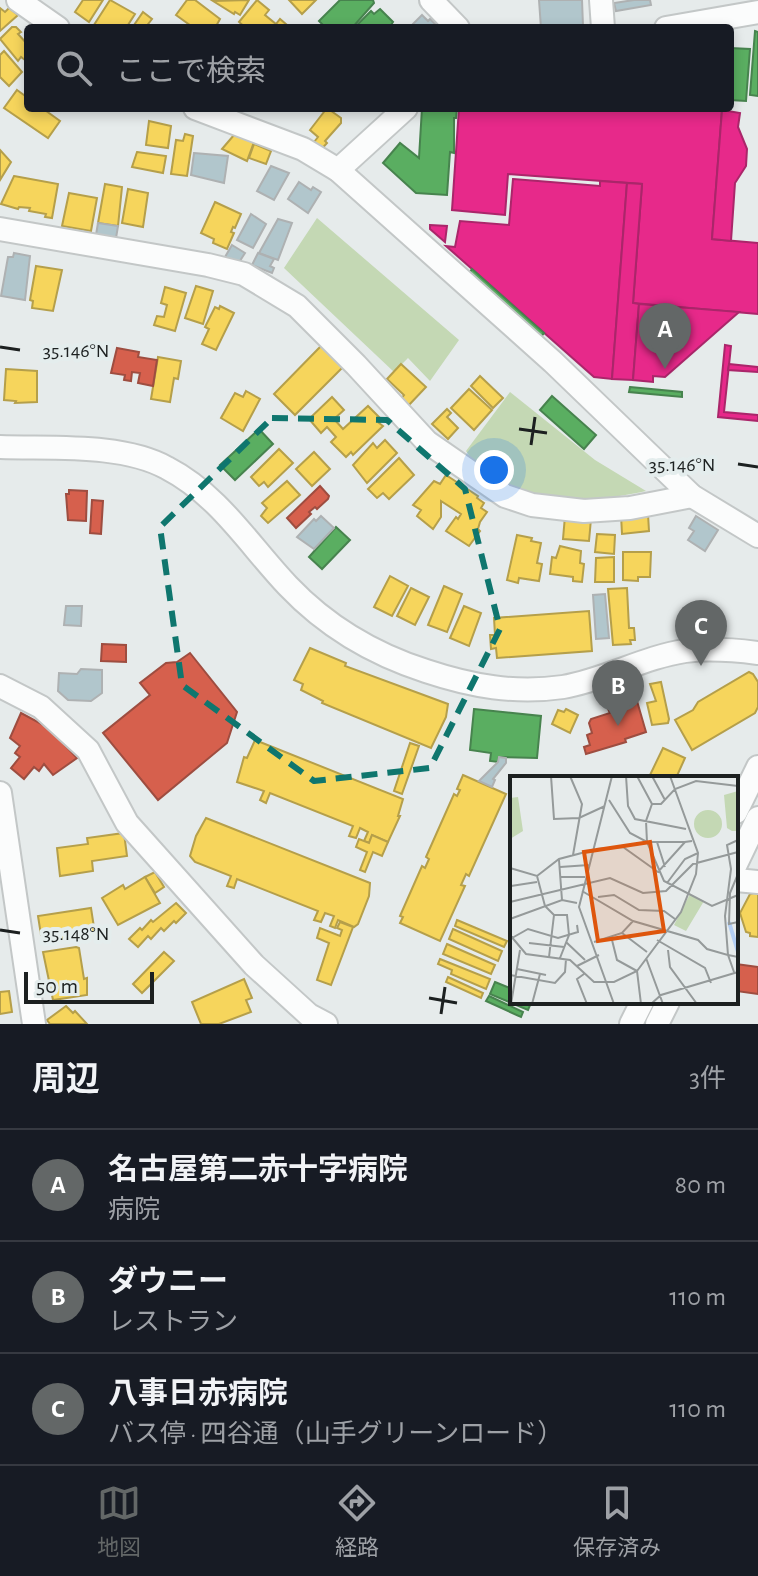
<!DOCTYPE html>
<html lang="ja">
<head>
<meta charset="utf-8">
<style>
	:root { --surface:#171b24; --page:#20242c; --text:#f1f3f6; --muted:#9ea1a6; --line:#363941; --accent:#636767 }
	body { margin:0; font-family:"Alegreya Sans","Noto Sans JP",sans-serif; background:var(--page); color:var(--text) }
	.scale { position:absolute; left:24px; bottom:20px; width:130px; box-sizing:border-box; padding-left:8px; border:4px solid #1c2020; border-top:0; font-size:22px; line-height:28px; white-space:nowrap; color:#1c2020; -webkit-text-stroke:6px #e4eded; paint-order:stroke }
	.you { position:absolute; left:494px; top:470px; width:28px; height:28px; margin:-20px; border:6px solid #fff; border-radius:50%; background:#1a73e8; box-shadow:0 0 0 12px #1a73e833 }
	.badge { display:grid; place-items:center; width:52px; height:52px; border-radius:50%; background:var(--accent); color:#fff; font-size:26px; font-weight:700 }
	.pin { position:absolute; translate:-50% -66px; filter:drop-shadow(0 2px 4px #0008) }
	.pin::after { content:''; position:absolute; top:42px; width:28px; height:24px; background:inherit; clip-path:polygon(0 0,100% 0,50% 100%) }
	.list { margin:0; padding:0; list-style:none }
	h2 { display:flex; justify-content:space-between; align-items:center; height:104px; margin:0; padding:0 32px; font-size:34px }
	h2 small { font-size:26px; font-weight:400; color:var(--muted) }
	.list li { display:grid; grid-template-columns:52px 1fr auto; gap:24px; align-items:center; box-sizing:border-box; height:112px; padding:0 32px; border-top:2px solid var(--line) }
	.list b { display:block; font-size:30px; white-space:nowrap }
	.list p { margin:0; font-size:26px; white-space:nowrap; color:var(--muted) }
	.list em { font-size:26px; font-style:normal; color:var(--muted) }
	.icon { flex:none; width:44px; height:44px; fill:none; stroke:currentColor; stroke-width:2; stroke-linecap:round; stroke-linejoin:round }
	.map { position:relative; flex:none; width:758px; height:1024px; overflow:hidden }
	.search { position:absolute; background:var(--surface); box-shadow:0 4px 12px #0003; left:24px; right:24px; top:24px; height:88px; display:flex; align-items:center; gap:20px; box-sizing:border-box; padding:0 28px; border-radius:8px; color:var(--muted); font-size:30px }
	.sheet { height:440px; background:var(--surface) }
	nav { display:flex; justify-content:space-around; align-items:center; box-sizing:border-box; height:112px; border-top:2px solid var(--line); background:var(--surface); font-size:22px; color:var(--muted) }
	nav a { display:grid; justify-items:center; gap:4px }
	nav .on { color:var(--accent) }
	.map>svg:first-child { display:block }
</style>
</head>
<body>
<div class="map">
<svg width="758" height="1024" viewBox="0 0 758 1024">
	<rect width="100%" height="100%" fill="#e6ebeb"/>
	<g fill="#c4d8b4">
		<polygon points="317,218 459,340 430,381 408,358 394,372 284,268"/>
		<path d="M510 392 595 460 646 491C589 504 502 510 466 451Z"/>
	</g>
	<g fill="#f6d55c" stroke="#b59f4a" stroke-width="2">
		<polygon points="83,0 103,0 89,22 75,12"/>
		<polygon points="110,0 135,14 126,28 92,28"/>
		<polygon points="187,0 195,0 220,19 215,28 194,28 176,15"/>
		<polygon points="249,0 240,15 235,12 234,14 213,1"/>
		<polygon points="257,0 269,10 265,15 276,24 280,19 287,25 285,28 246,28 239,22"/>
		<polygon points="289,0 316,0 302,14"/>
		<polygon points="0,8 5,12 9,8 18,15 0,31"/>
		<polygon points="143,12 152,19 145,28 132,28"/>
		<polygon points="12,27 16,27 21,32 18,34 28,45 28,57 25,60 21,57 18,61 0,39"/>
		<polygon points="4,51 22,72 9,86 0,77 0,55"/>
		<polygon points="17,90 28,98 28,108 42,108 60,121 48,138 4,108"/>
		<polygon points="327,108 341,118 341,123 325,141 327,143 319,152 311,146 318,137 310,130"/>
		<polygon points="149,121 171,126 168,148 146,145"/>
		<polygon points="185,134 193,136 187,176 171,174 176,140 183,141"/>
		<polygon points="234,135 254,142 247,161 222,149"/>
		<polygon points="254,144 271,151 266,164 249,158"/>
		<polygon points="0,150 11,162 0,180"/>
		<polygon points="137,152 166,156 163,173 132,167"/>
		<polygon points="14,176 58,184 52,218 45,217 46,214 29,211 30,208 19,207 18,209 1,204"/>
		<polygon points="105,184 122,187 118,226 98,223"/>
		<polygon points="128,189 148,193 143,227 122,223"/>
		<polygon points="69,193 97,198 91,231 62,226"/>
		<polygon points="215,202 241,214 235,228 233,227 231,232 234,233 227,249 213,243 214,239 201,233"/>
		<polygon points="36,266 62,270 53,311 32,308 33,301 30,300"/>
		<polygon points="196,286 213,291 203,324 185,318"/>
		<polygon points="165,287 186,293 175,331 154,325 157,316 164,317 167,305 161,303"/>
		<polygon points="220,306 234,313 216,350 202,344 209,329 205,327 215,307 219,309"/>
		<polygon points="321,346 343,367 295,415 274,394"/>
		<polygon points="158,357 181,361 178,379 174,378 170,402 151,399"/>
		<polygon points="401,364 426,387 408,406 401,399 404,395 387,379"/>
		<polygon points="6,369 37,371 37,402 15,403 16,401 4,400"/>
		<polygon points="480,376 503,398 493,408 471,386"/>
		<polygon points="469,389 492,410 474,430 451,408"/>
		<polygon points="246,391 260,399 243,431 221,418 235,393 243,397"/>
		<polygon points="332,397 344,410 334,419 343,429 368,406 382,420 379,423 383,426 353,455 351,452 346,457 331,442 336,437 327,427 321,433 309,419"/>
		<polygon points="447,409 451,413 447,417 458,428 448,439 432,424"/>
		<polygon points="385,440 397,453 367,483 353,465 373,443 377,448"/>
		<polygon points="279,449 293,463 268,487 264,482 259,486 251,477"/>
		<polygon points="314,452 330,469 312,486 296,469"/>
		<polygon points="399,458 414,475 389,499 383,493 377,498 368,489"/>
		<polygon points="446,475 478,496 477,498 484,503 481,508 487,512 480,522 478,529 480,531 469,546 446,531 456,517 458,519 461,514 441,501 441,517 433,529 417,516 421,510 413,505 434,481 440,484"/>
		<polygon points="287,481 300,495 268,523 261,516 267,508 262,503"/>
		<polygon points="648,514 649,531 622,534 621,515"/>
		<polygon points="565,516 591,519 589,541 563,539"/>
		<polygon points="597,534 615,535 614,554 595,552"/>
		<polygon points="517,535 532,538 531,541 541,543 537,563 542,564 539,581 519,578 518,583 507,580"/>
		<polygon points="560,546 581,551 580,563 584,564 582,582 573,581 573,577 550,574 552,557 556,558"/>
		<polygon points="623,552 651,552 650,577 638,577 638,581 623,580"/>
		<polygon points="614,557 614,582 595,582 596,558"/>
		<polygon points="390,576 408,586 392,616 374,607"/>
		<polygon points="444,586 462,594 447,632 428,625"/>
		<polygon points="411,588 429,597 415,625 397,616"/>
		<polygon points="627,588 629,628 634,628 635,640 630,640 631,644 613,645 608,589"/>
		<polygon points="464,606 481,613 469,646 450,638"/>
		<polygon points="589,611 592,651 497,658 496,648 491,649 490,635 495,635 494,618"/>
		<polygon points="310,648 346,663 345,666 448,704 446,717 431,748 322,703 323,701 301,690 303,684 294,680"/>
		<polygon points="749,672 753,674 758,682 758,707 755,713 692,750 675,720 693,710 698,702"/>
		<polygon points="661,682 669,719 668,723 652,725 647,703 656,701 650,684"/>
		<polygon points="566,709 578,715 570,733 552,724 558,710 564,712"/>
		<polygon points="255,740 403,799 398,816 400,816 388,842 372,835 369,843 364,841 368,832 360,828 356,838 349,836 353,826 270,793 266,803 260,800 264,791 237,782 244,757 247,758"/>
		<polygon points="410,743 419,746 402,794 394,791"/>
		<polygon points="663,748 685,758 676,778 656,778 650,775"/>
		<polygon points="463,775 506,794 469,876 466,874 461,885 465,886 440,941 400,923 403,917 400,916 422,866 425,868 429,859 426,857 454,794 457,796 460,790 457,789"/>
		<polygon points="206,818 370,883 369,896 358,924 354,927 338,920 335,928 330,926 334,916 325,913 321,922 314,920 318,911 237,879 234,888 227,886 231,876 195,862 190,856 196,836"/>
		<polygon points="124,833 127,856 92,861 93,871 60,876 57,848 88,844 87,838"/>
		<polygon points="372,835 388,842 382,856 373,852 365,872 360,870 367,852 356,847 359,839 369,843"/>
		<polygon points="155,872 164,887 155,893 145,877"/>
		<polygon points="145,877 160,903 118,925 102,898 123,885 125,889"/>
		<polygon points="758,892 758,937 750,936 750,933 746,932 740,913 750,894"/>
		<polygon points="176,903 186,913 176,923 174,921 164,931 161,928 151,939 148,936 138,947 129,939 140,928 142,930 151,920 153,922"/>
		<polygon points="91,908 95,934 50,940 50,934 41,935 38,916"/>
		<polygon points="457,920 507,941 504,947 455,926"/>
		<polygon points="340,922 353,927 331,985 317,980 329,943 317,938 320,928 340,936 342,930 337,928"/>
		<polygon points="453,929 502,951 498,961 449,939"/>
		<polygon points="447,944 495,965 491,974 443,954"/>
		<polygon points="76,947 79,948 84,979 87,978 87,995 53,1000 43,952"/>
		<polygon points="164,952 174,961 142,993 133,984"/>
		<polygon points="440,959 490,979 486,989 451,974 452,970 438,964"/>
		<polygon points="448,977 483,993 481,998 446,982"/>
		<polygon points="244,979 252,998 246,1000 251,1012 219,1024 201,1024 192,1002"/>
		<polygon points="9,991 12,1012 0,1014 0,992"/>
		<polygon points="66,1006 73,1013 75,1011 87,1024 50,1024 47,1020"/>
	</g>
	<g fill="#d6604d" stroke="#9e4d40" stroke-width="2">
		<polygon points="117,348 139,352 138,357 157,360 153,386 138,383 140,373 132,372 131,381 124,380 125,375 111,373"/>
		<polygon points="320,486 329,496 328,499 317,509 315,507 309,512 311,514 296,528 287,518"/>
		<polygon points="69,490 87,491 86,521 68,520 66,494 69,494"/>
		<polygon points="92,500 103,501 101,534 90,533"/>
		<polygon points="102,644 126,645 126,662 101,661"/>
		<polygon points="190,653 237,712 227,743 158,800 103,733 150,695 140,683 166,663 177,662"/>
		<polygon points="637,701 646,732 625,739 626,742 586,754 584,747 590,745 587,735 592,733 589,723 591,719 610,713 608,709"/>
		<polygon points="21,713 49,728 77,758 53,775 44,764 39,771 34,767 24,779 11,768 20,757 15,753 20,746 10,738"/>
		<polygon points="736,964 758,967 758,994 736,991"/>
	</g>
	<g fill="#e7298a" stroke="#aa266a" stroke-width="2">
		<polygon points="459,108 687,108 722,110 712,239 758,243 758,314 633,303 642,184 508,174 505,215 452,210"/>
		<polygon points="722,110 740,113 738,127 747,149 746,166 735,183 731,241 712,239"/>
		<polygon points="513,179 600,186 600,181 627,183 612,379 594,377 446,246 455,247 460,221 509,225"/>
		<polygon points="627,183 642,184 633,303 639,304 633,380 612,379"/>
		<polygon points="430,225 447,226 445,242 430,229"/>
		<polygon points="639,304 739,312 665,377 653,376 653,382 633,380"/>
		<polygon points="725,345 731,346 724,412 758,415 758,421 718,417"/>
		<polygon points="729,364 758,367 758,372 728,370"/>
	</g>
	<g fill="#5aae61" stroke="#47834e" stroke-width="2">
		<polygon points="340,0 373,0 374,3 352,28 326,28 319,21"/>
		<polygon points="380,9 393,22 389,28 354,28 371,11 374,14"/>
		<polygon points="755,31 758,32 758,96 750,95"/>
		<polygon points="730,48 750,49 746,101 730,100"/>
		<polygon points="422,108 457,108 456,118 454,118 454,153 450,152 447,195 416,193 383,163 400,143 419,158"/>
		<polygon points="472,269 544,333 539,339 467,276"/>
		<polygon points="630,387 682,392 682,397 629,392"/>
		<polygon points="552,396 596,435 584,449 540,410"/>
		<polygon points="259,429 273,444 235,480 220,465"/>
		<polygon points="336,527 350,540 322,569 309,557"/>
		<polygon points="474,709 541,716 537,758 499,757 498,762 490,761 491,753 470,750"/>
		<polygon points="495,982 512,989 512,1002 531,1003 528,1010 490,994"/>
		<polygon points="489,996 523,1012 521,1017 486,1001"/>
	</g>
	<g fill="#b1c6cc" stroke="#aeb1b2" stroke-width="2">
		<polygon points="539,0 582,0 583,26 541,28"/>
		<polygon points="634,0 650,0 651,5 616,11 614,3"/>
		<polygon points="422,15 428,21 430,19 439,28 409,28"/>
		<polygon points="194,153 228,156 224,183 191,175"/>
		<polygon points="271,166 289,173 274,200 257,191"/>
		<polygon points="299,182 311,190 313,187 321,192 308,213 288,199"/>
		<polygon points="251,214 266,224 253,248 237,240"/>
		<polygon points="278,219 292,223 278,260 259,253"/>
		<polygon points="98,223 118,226 116,238 96,235"/>
		<polygon points="232,245 245,253 238,264 225,257"/>
		<polygon points="14,253 30,256 25,300 1,296 8,257 13,257"/>
		<polygon points="258,253 274,259 270,266 274,268 272,273 252,265"/>
		<polygon points="321,516 334,528 314,549 297,537 314,519 316,521"/>
		<polygon points="696,516 718,530 705,551 688,540 694,531 689,528"/>
		<polygon points="605,594 609,638 596,639 593,595"/>
		<polygon points="66,606 82,606 81,626 64,625"/>
		<polygon points="81,669 102,670 102,693 91,701 68,700 58,691 59,673 77,674"/>
		<polygon points="499,757 506,758 506,763 493,779 495,780 492,787 479,781 498,762"/>
	</g>
	<g fill="none" stroke-linecap="round" stroke-linejoin="round">
		<defs>
			<g id="minor">
				<polyline points="18,0 58,28"/>
				<polyline points="431,0 458,28"/>
				<polyline points="601,0 603,28"/>
				<polyline points="666,28 758,12"/>
				<polyline points="195,108 303,149 338,170 553,362 692,496 758,536"/>
				<polyline points="338,170 406,108"/>
				<polyline points="0,229 208,265 244,274 297,306 356,365 427,442 505,496 532,505 584,511 630,508 692,496"/>
				<path d="M0 447C51 449 122 443 167 468 219 495 249 545 288 586 326 626 373 654 426 671 471 686 515 694 563 687 605 680 644 657 685 651 709 648 734 650 758 653"/>
				<polyline points="0,686 41,707 88,750 127,823 254,965 309,1015 326,1024"/>
				<polyline points="0,793 34,1024"/>
				<polyline points="736,812 758,767"/>
				<polyline points="736,864 758,818"/>
				<polyline points="736,880 758,882"/>
				<polyline points="631,1024 642,1002"/>
				<polyline points="657,1024 668,1002"/>
			</g>
		</defs>
		<use href="#minor" stroke="#c3c7c7" stroke-width="26"/>
		<use href="#minor" stroke="#fbfcfc" stroke-width="22"/>
	</g>
	<path fill="none" stroke="#0f766e" stroke-width="6" stroke-dasharray="16 10" stroke-linejoin="round" d="M272 418 387 420 465 489 500 629 430 768 314 781 182 685 160 527Z"/>
	<path fill="none" stroke="#1c2020" stroke-width="3" d="M0 347 20 350M519 429 547 433M531 445 535 417M738 464 758 467M0 930 20 933M429 998 457 1003M441 1014 445 987"/>
	<g transform="translate(510 776)">
		<rect width="228" height="228" fill="#e6ebeb"/>
		<path d="M228 15V55H222L217 52 214 19ZM8 21 13 55 0 63V22ZM184 48a14 14 0 1 1 28 0a14 14 0 1 1-28 0ZM180 118 194 125 176 155 164 149Z" fill="#c4d8b4"/>
		<path fill="none" stroke="#b3cef3" stroke-width="4" d="M219 146 228 176"/>
		<path fill="none" stroke="#959a9a" stroke-width="2" d="M41 0 44 43 69 42 95 30M60 0 72 28 63 79M102 0 69 131 104 228M116 0 118 30 125 43 176 53M127 0 142 28M142 0 155 24M228 10 186 5 165 13 151 28H142L136 45 137 66 154 105 202 130 228 119M99 24 120 57 137 66H175M228 64 217 69 221 93 215 140 218 179 228 181M147 66 155 91M86 73 113 71 148 96 175 66 182 65M49 84 52 124M50 91 79 89M0 92 27 100 49 83 83 74M228 98 220 117 219 148 228 146M27 100 35 130 44 139H57L59 159 50 182M0 101V141M50 101H75M157 107 175 83 188 77M1 110 27 106M72 115 123 145 188 164 197 173 218 179 224 196M88 121 104 119 129 134 154 135 165 143M0 126 100 102 133 117 156 115 183 88 228 76M0 143 52 124 67 127M112 157 137 176M0 159 16 178 60 184 84 206H104L127 195 171 136 186 98 188 77 160 0M101 160 107 184 127 195 131 228M2 162 18 153 48 162 68 156 67 149M147 164 195 192 201 207M56 166 75 184M84 166 112 157 123 145M19 167 54 171M158 174 160 191 187 228M39 181 44 139M136 182 153 228M67 190 89 179M7 193 36 199M74 198 67 203 77 228M0 199 45 207 55 196 56 183M1 228 10 174M22 228 30 198M141 228 151 219 228 196"/>
		<path fill="#de560d" fill-opacity="0.15" stroke="#de560d" stroke-width="4" d="M140 66 154 155 88 165 74 76Z"/>
		<rect width="228" height="228" fill="none" stroke="#1c2020" stroke-width="4"/>
	</g>
	<g font-size="20" text-anchor="middle" fill="#1c2020" stroke="#e4eded" stroke-width="8" stroke-linejoin="round" paint-order="stroke">
		<text x="76" y="357">35.146°N</text>
		<text x="682" y="471">35.146°N</text>
		<text x="76" y="940">35.148°N</text>
	</g>
</svg>
<div class="scale">50 m</div>
<div class="you"></div>
<div class="pin badge" style="left:665px;top:369px">A</div>
<div class="pin badge" style="left:618px;top:726px">B</div>
<div class="pin badge" style="left:701px;top:666px">C</div>
<div class="search"><svg class="icon" aria-label="search" viewBox="0 0 24 24"><circle cx="10" cy="10" r="6"/><path d="M15 15l6 6"/></svg>ここで検索</div>
</div>
<section class="sheet">
<h2>周辺<small>3件</small></h2>
<ul class="list">
<li><span class="badge">A</span><div><b>名古屋第二赤十字病院</b><p>病院</p></div><em>80 m</em></li>
<li><span class="badge">B</span><div><b>ダウニー</b><p>レストラン</p></div><em>110 m</em></li>
<li><span class="badge">C</span><div><b>八事日赤病院</b><p>バス停 · 四谷通（山手グリーンロード）</p></div><em>110 m</em></li>
</ul>
</section>
<nav>
<a class="on"><svg class="icon" aria-label="map" viewBox="0 0 24 24"><path d="M3 6l6-2 6 2 6-2v14l-6 2-6-2-6 2zM9 4v14M15 6v14"/></svg>地図</a>
<a><svg class="icon" aria-label="directions" viewBox="0 0 24 24"><path d="M12 3l9 9-9 9-9-9zM9 14v-3h6M13 9l2 2-2 2"/></svg>経路</a>
<a><svg class="icon" aria-label="saved" viewBox="0 0 24 24"><path d="M7 4h10v16l-5-4-5 4z"/></svg>保存済み</a>
</nav>
</body>
</html>
